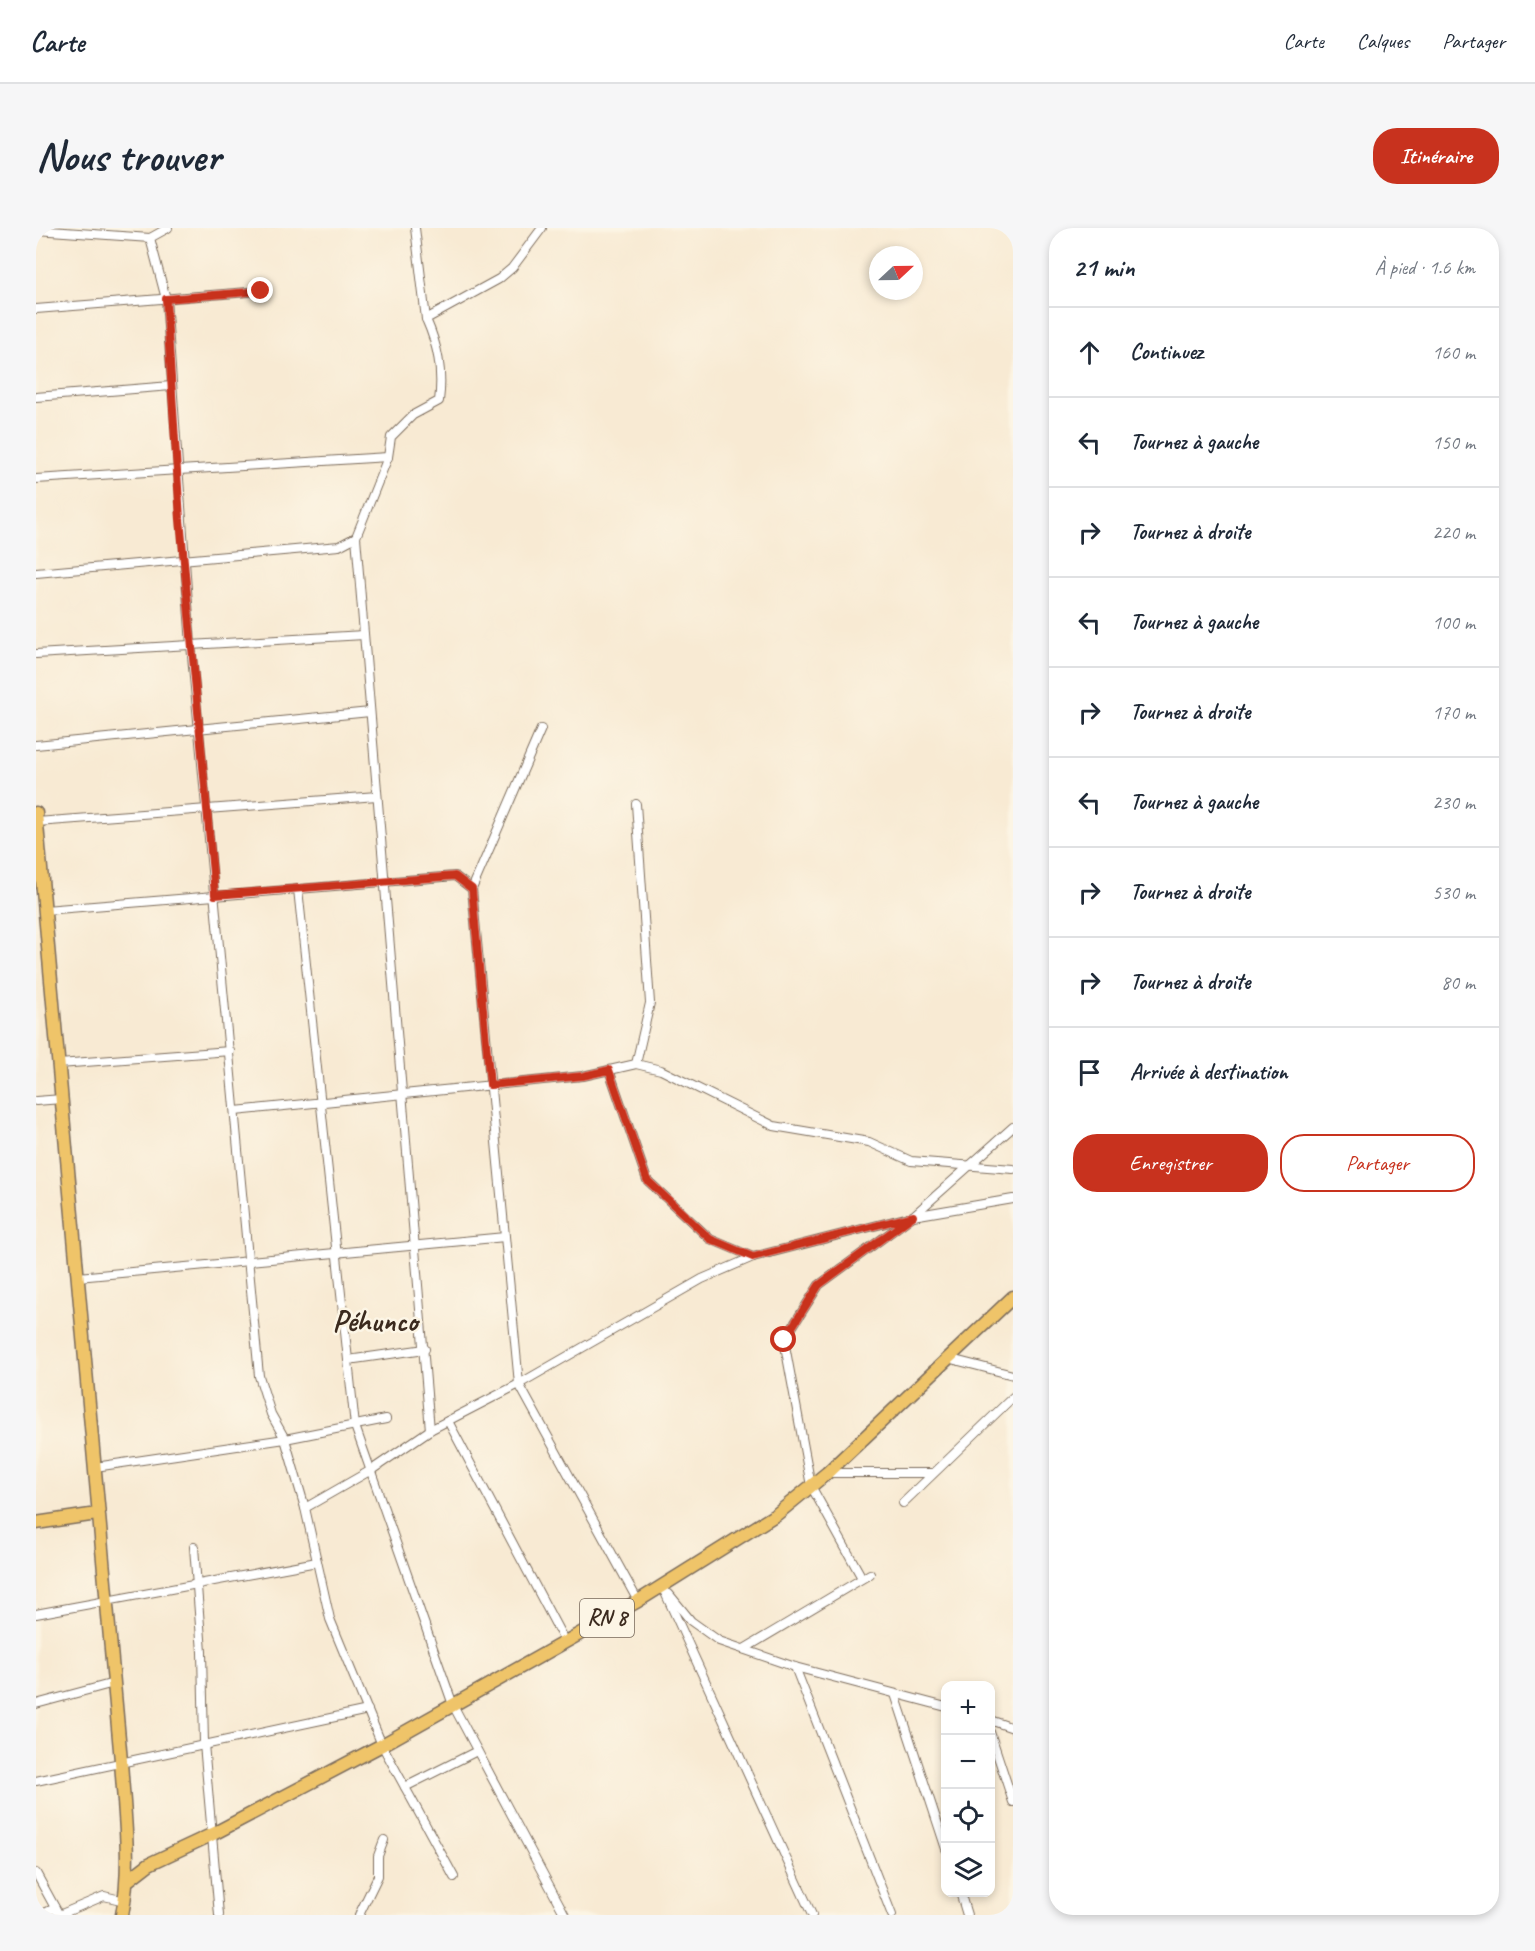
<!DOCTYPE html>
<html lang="fr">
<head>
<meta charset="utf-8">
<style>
	:root { --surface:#fff; --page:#f6f6f7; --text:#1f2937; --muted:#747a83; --line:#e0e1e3; --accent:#c8321e }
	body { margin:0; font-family:Caveat,sans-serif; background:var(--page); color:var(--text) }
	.controls { position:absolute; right:18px; bottom:18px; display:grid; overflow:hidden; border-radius:12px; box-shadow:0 3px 9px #0003 }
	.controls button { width:54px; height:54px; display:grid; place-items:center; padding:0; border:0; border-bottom:2px solid var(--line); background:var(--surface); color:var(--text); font:30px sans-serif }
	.compass { position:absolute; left:833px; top:18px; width:54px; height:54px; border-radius:50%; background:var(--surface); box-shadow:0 3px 9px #0003; rotate:68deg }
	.stop { position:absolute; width:18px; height:18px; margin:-14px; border:4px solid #c8321e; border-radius:50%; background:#fff }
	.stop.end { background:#c8321e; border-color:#fff; box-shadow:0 2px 6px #0008 }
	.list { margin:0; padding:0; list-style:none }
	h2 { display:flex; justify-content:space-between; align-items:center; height:78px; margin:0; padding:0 24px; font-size:26px }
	h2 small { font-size:20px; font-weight:400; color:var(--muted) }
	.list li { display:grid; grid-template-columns:39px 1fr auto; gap:18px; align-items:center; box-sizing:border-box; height:90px; padding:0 24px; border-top:2px solid var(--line) }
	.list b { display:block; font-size:22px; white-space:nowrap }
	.list em { font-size:20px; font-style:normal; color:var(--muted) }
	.actions { display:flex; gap:12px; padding:18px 24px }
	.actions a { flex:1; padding:14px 0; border:2px solid var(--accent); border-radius:24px; text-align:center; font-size:21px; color:var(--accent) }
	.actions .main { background:var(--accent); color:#fff }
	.icon { flex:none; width:33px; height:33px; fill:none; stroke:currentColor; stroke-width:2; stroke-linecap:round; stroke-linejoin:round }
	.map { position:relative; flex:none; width:977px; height:1687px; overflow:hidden; border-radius:24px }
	header { display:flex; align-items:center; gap:36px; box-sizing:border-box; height:84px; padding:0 30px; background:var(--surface); border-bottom:2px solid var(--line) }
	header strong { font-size:28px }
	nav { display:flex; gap:33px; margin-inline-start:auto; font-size:21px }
	.intro { display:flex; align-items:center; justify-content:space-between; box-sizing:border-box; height:144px; padding:0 36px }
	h1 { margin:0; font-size:42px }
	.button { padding:15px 27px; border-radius:24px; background:var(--accent); color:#fff; font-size:21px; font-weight:700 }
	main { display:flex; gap:36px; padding:0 36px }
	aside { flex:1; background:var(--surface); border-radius:24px; box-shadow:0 3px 9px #0003 }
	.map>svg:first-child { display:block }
</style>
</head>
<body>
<header>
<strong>Carte</strong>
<nav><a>Carte</a><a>Calques</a><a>Partager</a></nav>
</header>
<div class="intro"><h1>Nous trouver</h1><a class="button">Itinéraire</a></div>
<main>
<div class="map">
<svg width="977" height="1687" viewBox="0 0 977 1687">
	<rect width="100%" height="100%" fill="#fcf5e5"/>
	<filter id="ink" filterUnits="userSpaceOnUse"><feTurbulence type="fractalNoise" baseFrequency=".0167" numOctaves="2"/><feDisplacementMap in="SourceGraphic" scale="12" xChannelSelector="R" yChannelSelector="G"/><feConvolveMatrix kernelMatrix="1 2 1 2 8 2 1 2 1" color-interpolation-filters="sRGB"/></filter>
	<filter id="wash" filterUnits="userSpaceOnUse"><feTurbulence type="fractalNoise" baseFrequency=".008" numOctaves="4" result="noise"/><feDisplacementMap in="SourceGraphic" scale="24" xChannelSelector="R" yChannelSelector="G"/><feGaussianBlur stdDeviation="1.35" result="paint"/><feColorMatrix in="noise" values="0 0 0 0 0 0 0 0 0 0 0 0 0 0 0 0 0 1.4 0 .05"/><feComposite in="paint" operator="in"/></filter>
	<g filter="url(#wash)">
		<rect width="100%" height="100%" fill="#f8ead3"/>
	</g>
	<g filter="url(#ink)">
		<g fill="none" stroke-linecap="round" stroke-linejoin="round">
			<defs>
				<g id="street">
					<polyline points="379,0 390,91"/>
					<polyline points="0,2 114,10 132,0"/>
					<polyline points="114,10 130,71 155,417 223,1148 235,1186 249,1211 269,1280 294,1391 346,1517 418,1649"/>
					<polyline points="0,81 225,63"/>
					<polyline points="0,169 135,158"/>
					<polyline points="0,251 352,229"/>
					<polyline points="0,345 303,318 320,309"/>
					<polyline points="0,426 328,407"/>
					<polyline points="505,501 436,661 483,1156 602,1373"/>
					<polyline points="0,517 334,484"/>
					<polyline points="1,594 341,568"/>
					<polyline points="262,661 319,1198 417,1477 529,1687"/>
					<polyline points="9,682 419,648 436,661"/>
					<polyline points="23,836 194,823"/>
					<polyline points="600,836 614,775 600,576"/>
					<polyline points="573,842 611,952 674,1011 717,1029"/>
					<polyline points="0,873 26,871"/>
					<polyline points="199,883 547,848 600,836 625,842 738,898 833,914 875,933 977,941"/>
					<polyline points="42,1049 469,1009"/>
					<polyline points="915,1131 977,1147"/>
					<polyline points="312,1132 389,1121"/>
					<polyline points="412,1193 529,1414"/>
					<path d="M394 1202 320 309 352 229 355 209 377 187 403 173C407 143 402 118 390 91L463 51 476 40 506 0"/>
					<polyline points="59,1239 249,1211 350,1191"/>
					<polyline points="791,1245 897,1245"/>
					<polyline points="867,1275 977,1169"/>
					<polyline points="269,1280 337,1241 394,1202 483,1156 666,1051 717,1029 877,988 977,971"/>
					<polyline points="158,1319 166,1424 168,1516 183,1687"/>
					<polyline points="826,1350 775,1258 748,1112 783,1057 877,988 977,899"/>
					<polyline points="626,1358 776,1687"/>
					<polyline points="633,1366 655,1393 683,1413 759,1439 910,1479"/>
					<polyline points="0,1386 281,1334"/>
					<polyline points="708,1421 834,1346"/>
					<polyline points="759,1439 856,1687"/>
					<polyline points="859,1466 910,1621"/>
					<polyline points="0,1476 78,1455"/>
					<polyline points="954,1492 977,1500"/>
					<polyline points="954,1504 977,1574"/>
					<polyline points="0,1553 332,1482"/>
					<polyline points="369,1559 441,1523"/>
					<polyline points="0,1645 23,1687"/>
					<polyline points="924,1664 931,1687"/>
					<polyline points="4,1687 19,1680"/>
					<polyline points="23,1687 68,1668 89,1673"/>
					<polyline points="323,1687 342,1648 342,1628 348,1612"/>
				</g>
				<g id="primary">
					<path d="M0 585 85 1533C88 1584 96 1636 86 1687"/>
					<polyline points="0,1295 61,1286"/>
					<polyline points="91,1653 113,1636 177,1606 346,1517 602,1373 741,1286 791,1245 977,1069"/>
				</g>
			</defs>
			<use href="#street" stroke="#7d6d5d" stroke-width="10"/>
			<use href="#primary" stroke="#7d6d5d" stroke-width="15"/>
			<use href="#street" stroke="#fff" stroke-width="8"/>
			<use href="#primary" stroke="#efc469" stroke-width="12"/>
		</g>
	</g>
	<g fill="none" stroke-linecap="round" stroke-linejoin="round" filter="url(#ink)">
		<polyline stroke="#c8321e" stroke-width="8" points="225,63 130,71 144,291 179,667 419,648 436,661 454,857 547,848 573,842 611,952 674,1011 717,1029 877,988 783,1057 748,1112"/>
	</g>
	<g text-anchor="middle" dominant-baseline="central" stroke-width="5" stroke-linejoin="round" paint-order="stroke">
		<rect fill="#fcf5e5" stroke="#75675a" stroke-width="1.5" x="544" y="1371" width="54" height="38" rx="4.5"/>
		<g font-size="22" font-weight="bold" fill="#3b2a1e">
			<text x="571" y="1390">RN 8</text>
		</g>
		<g font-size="30" font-weight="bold" fill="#3b2a1e" stroke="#fcf5e5">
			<text x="339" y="1093">Péhunco</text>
		</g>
	</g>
</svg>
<div class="controls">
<button>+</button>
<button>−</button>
<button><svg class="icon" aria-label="locate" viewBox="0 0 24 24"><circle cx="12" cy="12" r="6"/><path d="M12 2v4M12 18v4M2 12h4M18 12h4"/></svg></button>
<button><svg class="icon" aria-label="layers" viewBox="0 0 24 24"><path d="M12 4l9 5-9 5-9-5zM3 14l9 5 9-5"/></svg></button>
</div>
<svg class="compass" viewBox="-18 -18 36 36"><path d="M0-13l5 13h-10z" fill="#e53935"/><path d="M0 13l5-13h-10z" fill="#747a83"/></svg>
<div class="stop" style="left:748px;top:1112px"></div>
<div class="stop end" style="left:225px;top:63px"></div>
</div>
<aside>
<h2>21 min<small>À pied · 1.6 km</small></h2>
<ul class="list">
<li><svg class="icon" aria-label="ahead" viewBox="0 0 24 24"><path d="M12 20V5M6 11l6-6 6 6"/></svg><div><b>Continuez</b></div><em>160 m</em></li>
<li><svg class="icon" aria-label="left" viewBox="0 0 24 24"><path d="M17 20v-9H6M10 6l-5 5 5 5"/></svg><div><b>Tournez à gauche</b></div><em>150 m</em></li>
<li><svg class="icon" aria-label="right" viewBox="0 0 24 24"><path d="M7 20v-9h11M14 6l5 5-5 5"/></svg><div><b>Tournez à droite</b></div><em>220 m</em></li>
<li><svg class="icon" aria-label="left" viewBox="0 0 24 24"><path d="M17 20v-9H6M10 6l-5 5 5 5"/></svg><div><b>Tournez à gauche</b></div><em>100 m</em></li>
<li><svg class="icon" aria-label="right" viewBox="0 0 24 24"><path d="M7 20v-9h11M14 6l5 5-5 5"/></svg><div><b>Tournez à droite</b></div><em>170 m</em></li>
<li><svg class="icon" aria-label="left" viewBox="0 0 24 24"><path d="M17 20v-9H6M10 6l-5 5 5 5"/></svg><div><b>Tournez à gauche</b></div><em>230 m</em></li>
<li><svg class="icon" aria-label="right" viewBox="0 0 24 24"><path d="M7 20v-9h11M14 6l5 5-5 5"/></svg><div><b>Tournez à droite</b></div><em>530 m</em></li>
<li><svg class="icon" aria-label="right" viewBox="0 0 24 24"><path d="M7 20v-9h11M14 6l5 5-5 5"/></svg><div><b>Tournez à droite</b></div><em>80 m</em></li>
<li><svg class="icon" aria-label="arrive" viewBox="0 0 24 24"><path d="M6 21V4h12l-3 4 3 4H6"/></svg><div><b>Arrivée à destination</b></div></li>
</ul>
<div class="actions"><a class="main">Enregistrer</a><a>Partager</a></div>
</aside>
</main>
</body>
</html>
